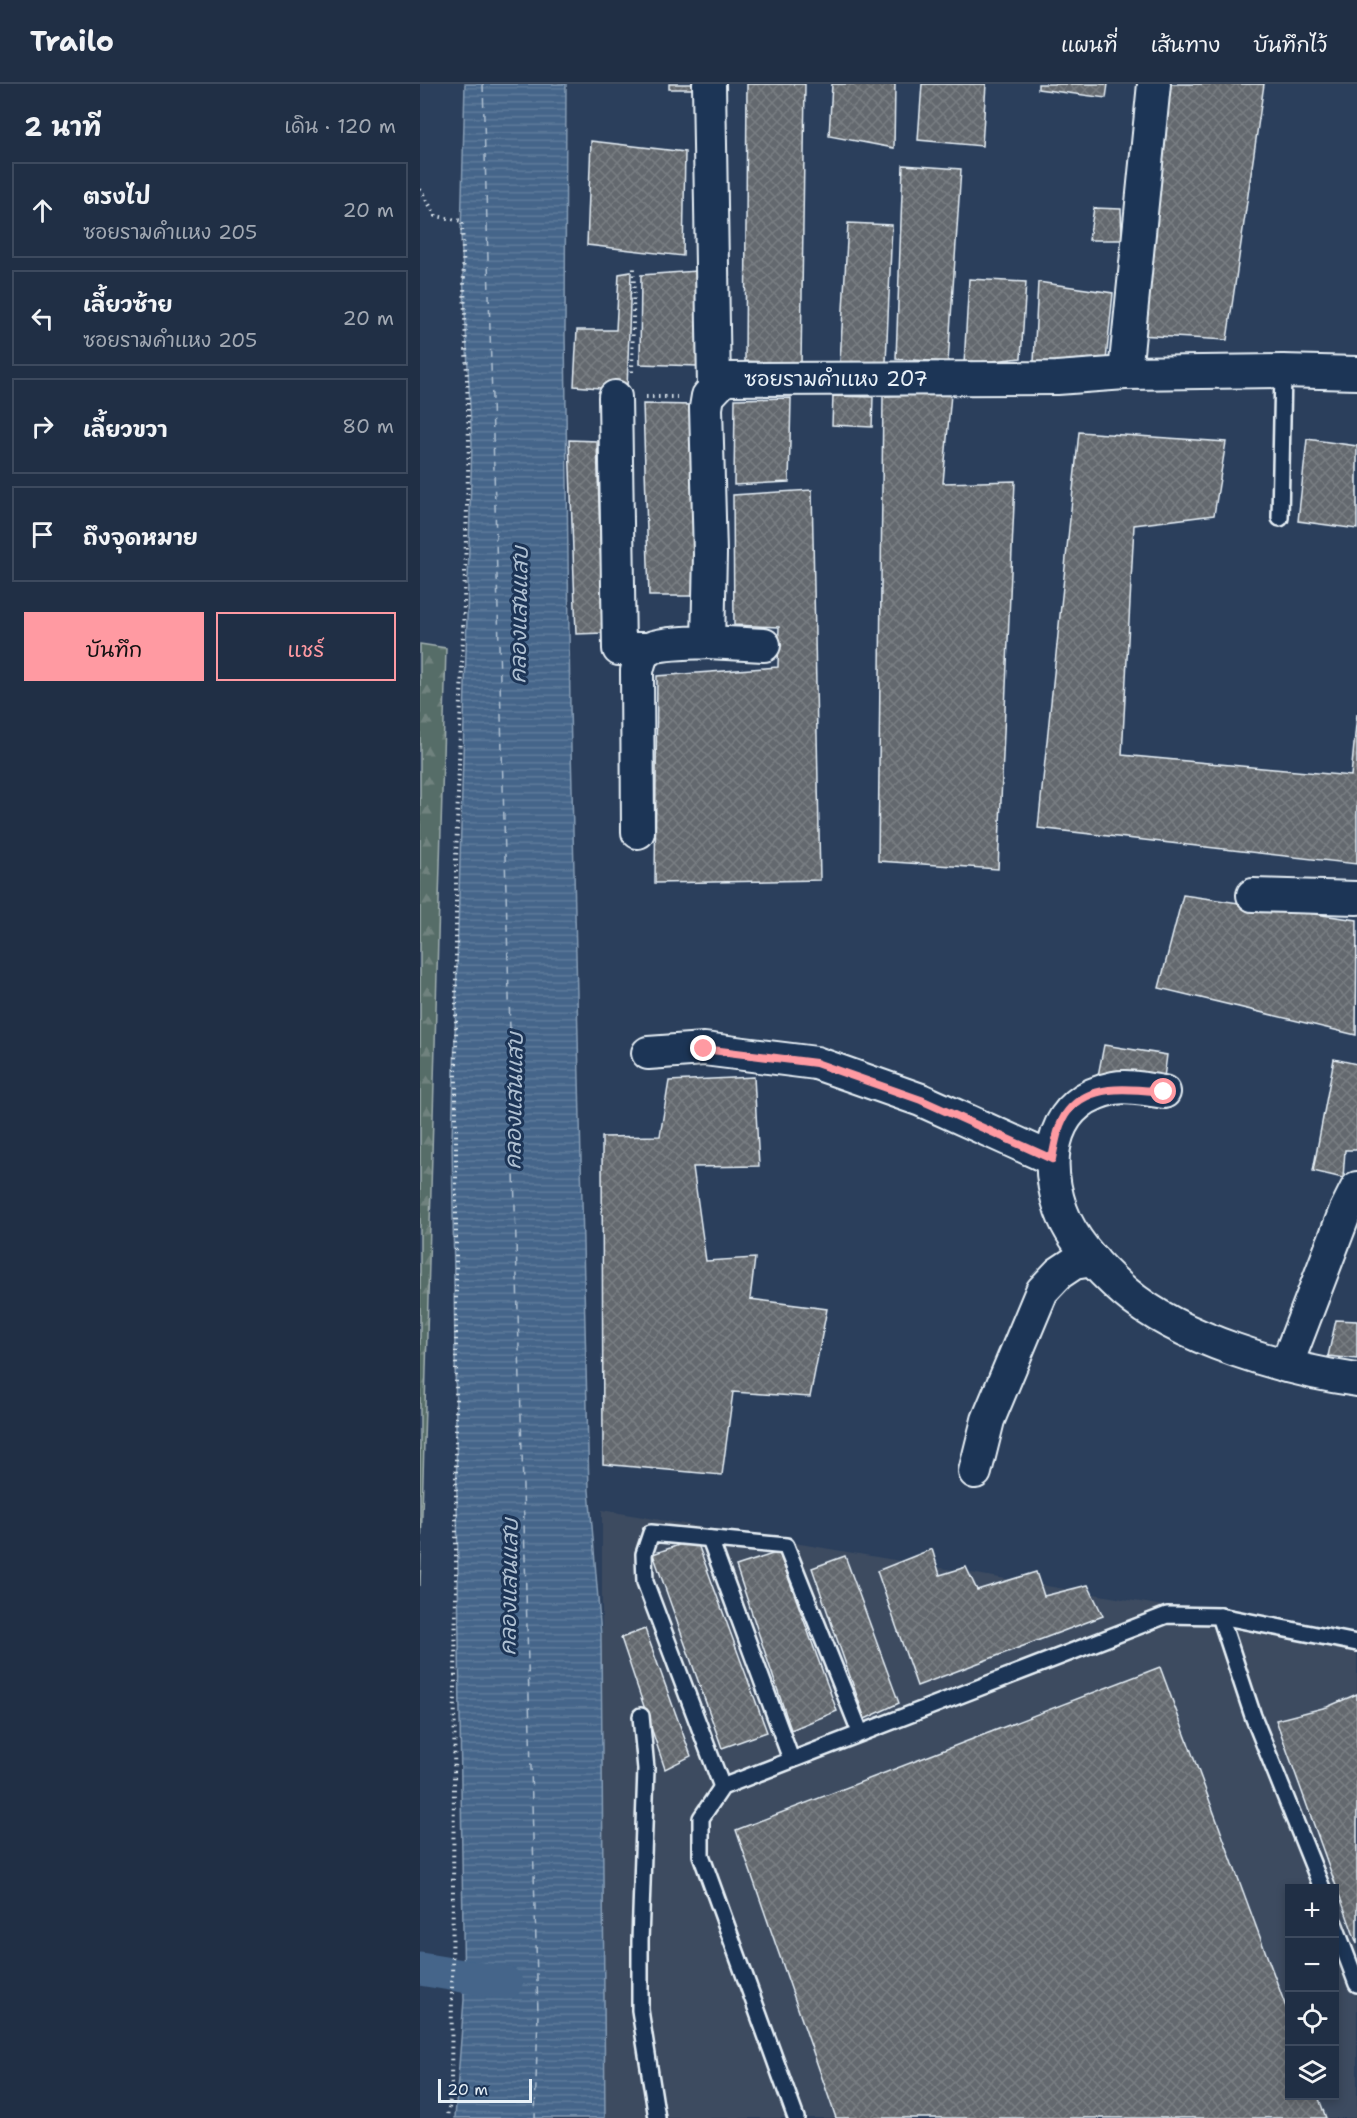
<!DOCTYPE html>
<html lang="th">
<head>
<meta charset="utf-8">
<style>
	:root { --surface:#202f45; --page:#2d3b50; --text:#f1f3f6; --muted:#a2a9b3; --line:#3d4a5e; --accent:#ff9aa2 }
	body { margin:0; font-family:"Shantell Sans","Playpen Sans Thai",sans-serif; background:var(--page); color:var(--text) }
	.controls { position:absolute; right:18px; bottom:18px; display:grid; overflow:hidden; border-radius:0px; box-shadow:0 3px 9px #0003 }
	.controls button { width:54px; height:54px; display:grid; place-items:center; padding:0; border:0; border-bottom:2px solid var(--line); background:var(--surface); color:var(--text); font:30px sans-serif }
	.scale { position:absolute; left:18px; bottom:15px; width:94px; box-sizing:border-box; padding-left:6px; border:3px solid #e8f1f8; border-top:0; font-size:16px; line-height:21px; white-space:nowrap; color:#e8f1f8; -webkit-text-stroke:4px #1d3557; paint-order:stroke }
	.stop { position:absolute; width:18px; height:18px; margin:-14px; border:4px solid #ff9aa2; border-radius:50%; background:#fff }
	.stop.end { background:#ff9aa2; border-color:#fff; box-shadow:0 2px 6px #0008 }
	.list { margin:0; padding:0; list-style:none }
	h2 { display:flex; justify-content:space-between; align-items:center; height:78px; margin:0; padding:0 24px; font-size:26px }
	h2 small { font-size:20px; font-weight:400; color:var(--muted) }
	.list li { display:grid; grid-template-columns:39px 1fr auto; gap:18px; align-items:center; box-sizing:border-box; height:96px; margin:0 12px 12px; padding:0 12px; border:2px solid var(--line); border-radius:0px }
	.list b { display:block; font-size:22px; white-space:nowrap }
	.list p { margin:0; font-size:20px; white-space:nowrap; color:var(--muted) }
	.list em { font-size:20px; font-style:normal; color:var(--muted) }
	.actions { display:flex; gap:12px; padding:18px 24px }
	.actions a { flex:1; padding:14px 0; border:2px solid var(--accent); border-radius:0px; text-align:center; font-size:21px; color:var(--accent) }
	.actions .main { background:var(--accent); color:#111 }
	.icon { flex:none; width:33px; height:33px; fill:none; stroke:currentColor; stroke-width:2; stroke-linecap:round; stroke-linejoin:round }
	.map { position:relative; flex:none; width:937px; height:2034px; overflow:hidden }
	header { display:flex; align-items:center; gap:36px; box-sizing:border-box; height:84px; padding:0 30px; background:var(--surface); border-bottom:2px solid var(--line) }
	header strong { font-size:28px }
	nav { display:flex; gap:33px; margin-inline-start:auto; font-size:21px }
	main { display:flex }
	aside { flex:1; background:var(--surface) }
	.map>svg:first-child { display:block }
</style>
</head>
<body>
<header>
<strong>Trailo</strong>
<nav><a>แผนที่</a><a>เส้นทาง</a><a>บันทึกไว้</a></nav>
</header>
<main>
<aside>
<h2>2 นาที<small>เดิน · 120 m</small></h2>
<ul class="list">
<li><svg class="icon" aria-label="ahead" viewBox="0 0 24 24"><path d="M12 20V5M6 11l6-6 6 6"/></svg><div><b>ตรงไป</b><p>ซอยรามคำแหง 205</p></div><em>20 m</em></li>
<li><svg class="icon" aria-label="left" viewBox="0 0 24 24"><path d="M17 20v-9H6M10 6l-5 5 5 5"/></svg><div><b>เลี้ยวซ้าย</b><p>ซอยรามคำแหง 205</p></div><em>20 m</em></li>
<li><svg class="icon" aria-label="right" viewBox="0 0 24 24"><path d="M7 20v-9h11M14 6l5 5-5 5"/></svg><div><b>เลี้ยวขวา</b></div><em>80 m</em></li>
<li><svg class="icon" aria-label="arrive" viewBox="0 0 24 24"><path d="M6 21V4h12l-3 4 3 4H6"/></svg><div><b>ถึงจุดหมาย</b></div></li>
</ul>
<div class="actions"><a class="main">บันทึก</a><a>แชร์</a></div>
</aside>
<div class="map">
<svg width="937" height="2034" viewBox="0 0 937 2034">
	<defs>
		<pattern id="forest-firs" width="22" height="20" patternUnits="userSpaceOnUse" patternTransform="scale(1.5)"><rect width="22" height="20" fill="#576d68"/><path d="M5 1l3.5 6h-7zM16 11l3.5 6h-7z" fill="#6f827e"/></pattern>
		<pattern id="water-rules" width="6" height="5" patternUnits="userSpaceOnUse" patternTransform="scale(1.5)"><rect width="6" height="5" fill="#44658a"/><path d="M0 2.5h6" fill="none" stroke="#5f7c9b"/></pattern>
		<pattern id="building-cross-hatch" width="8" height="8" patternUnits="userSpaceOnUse" patternTransform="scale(1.5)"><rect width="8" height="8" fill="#63686e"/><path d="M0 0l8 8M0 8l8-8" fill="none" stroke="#797e83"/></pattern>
	</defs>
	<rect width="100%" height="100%" fill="#2b3f5c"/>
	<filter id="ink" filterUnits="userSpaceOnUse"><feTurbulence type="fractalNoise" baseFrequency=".0167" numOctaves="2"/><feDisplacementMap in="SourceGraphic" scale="12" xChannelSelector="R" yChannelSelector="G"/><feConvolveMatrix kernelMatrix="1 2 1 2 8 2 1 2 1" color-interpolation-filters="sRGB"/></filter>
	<g filter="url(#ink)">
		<path fill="#3c4b61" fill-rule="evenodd" d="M182 1426 937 1555V2034H182ZM870 1804H914V2012H870Z"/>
		<polygon fill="url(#forest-firs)" stroke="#a0afb0" stroke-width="1.5" points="0,560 26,564 0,1502"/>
		<polygon fill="url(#water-rules)" stroke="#869db6" stroke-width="1.5" points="45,0 146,0 145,250 150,623 169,1406 181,1551 185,2034 35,2034 44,1916 32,1056 52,359 41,151"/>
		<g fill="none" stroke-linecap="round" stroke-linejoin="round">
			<polyline stroke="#44658a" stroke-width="33" points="0,1885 86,1899"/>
			<polyline stroke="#afc0d2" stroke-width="1.5" stroke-dasharray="8 6" stroke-linecap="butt" points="63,0 118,1929 115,2034"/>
		</g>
		<g fill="url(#building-cross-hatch)" stroke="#e8f1f8" stroke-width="1.5">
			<rect x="249" y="0" width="31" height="5"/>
			<polygon points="327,0 385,0 381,280 325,277"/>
			<polygon points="412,0 475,0 474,64 409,52"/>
			<polygon points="502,0 566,0 562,62 498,56"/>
			<polygon points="618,0 688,0 686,14 618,5"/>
			<polygon points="746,0 844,0 807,256 718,251"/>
			<polygon points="171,57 265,68 263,172 167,161"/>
			<polygon points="483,81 541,85 528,278 476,275"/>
			<polygon points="674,124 701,125 702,156 669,156"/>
			<polygon points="428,139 472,141 466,279 420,278"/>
			<polygon points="277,187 277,282 220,280 221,191"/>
			<polygon points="211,188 207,306 154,302 157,246 196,246 199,190"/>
			<polygon points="549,195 606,198 601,274 544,280"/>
			<polygon points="618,198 693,209 686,276 614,278"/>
			<polygon points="531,310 523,399 595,397 578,785 458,777 463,312"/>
			<polygon points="413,312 453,313 452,343 412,341"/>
			<polygon points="371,314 369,398 314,401 315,315"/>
			<polygon points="223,320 274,321 274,512 229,512"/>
			<polygon points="659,348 806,358 794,431 714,441 702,671 931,692 937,630 937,780 618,744"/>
			<polygon points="887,355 937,362 937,445 878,437"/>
			<polygon points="149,356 177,357 183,549 156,550"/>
			<polygon points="392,406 400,796 235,799 237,592 358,583 359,543 314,541 313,411"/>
			<polygon points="763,811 937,836 936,951 739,904"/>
			<polygon points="684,961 747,971 743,1001 677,997"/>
			<polygon points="914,975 937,980 937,1066 925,1066 923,1094 893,1087"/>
			<polygon points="334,993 339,1082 273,1083 286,1177 335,1174 330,1215 407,1225 390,1313 313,1308 302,1391 183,1380 182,1053 240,1052 249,997"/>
			<polygon points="916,1236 937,1237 937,1275 908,1272"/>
			<polygon points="276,1455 347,1648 302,1664 233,1470"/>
			<polygon points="512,1465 520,1491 546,1483 557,1506 616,1488 624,1512 668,1501 683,1532 497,1602 457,1487"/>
			<polygon points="359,1468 417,1627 371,1646 316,1482"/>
			<polygon points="425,1472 479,1619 445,1635 392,1484"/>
			<polygon points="225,1545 271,1672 245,1685 201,1554"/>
			<polygon points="740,1583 870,1934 870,2012 898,2012 906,2034 416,2034 316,1746"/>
			<polygon points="937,1610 937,1860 856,1636 907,1623"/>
		</g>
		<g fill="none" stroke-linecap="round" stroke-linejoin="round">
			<defs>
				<g id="service">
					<polyline points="860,434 863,287"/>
					<polyline points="290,1455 371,1675"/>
					<polyline points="800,1532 833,1632 902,1804"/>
					<polyline points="221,1632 226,1685 220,1857 220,1926 237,2034"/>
					<polyline points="302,1703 225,1498 224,1470 231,1449 366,1462 440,1648"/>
					<polyline points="914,1839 937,1900"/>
					<polyline points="376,2034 281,1771 281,1734 302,1703 747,1531 800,1532 937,1559"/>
				</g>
				<g id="minor">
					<polyline points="289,0 294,303"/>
					<polyline points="705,289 734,0"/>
					<polyline points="195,313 199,565 229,565"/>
					<polyline points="288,558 344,561"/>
					<path d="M218 748 217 587C219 580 220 571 227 566 238 558 274 559 288 558L290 470 286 324 288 312 304 295 637 294 705 289 863 287 937 289"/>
					<polyline points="833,811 937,814"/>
					<polyline points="228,969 284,965 396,979 501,1016 632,1075"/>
					<path d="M744 1008C729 1006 709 1001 694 1004 632 1016 623 1073 641 1126 652 1157 681 1187 705 1208 759 1255 867 1286 937 1296"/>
					<polyline points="866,1282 925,1128 937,1104"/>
					<polyline points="555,1388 568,1336 622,1207 639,1189 654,1179 673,1176"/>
				</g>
			</defs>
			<use href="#service" stroke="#e8f1f8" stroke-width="20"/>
			<use href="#minor" stroke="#e8f1f8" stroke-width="36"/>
			<g stroke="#e8f1f8" stroke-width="4" stroke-dasharray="1.5 4.5" stroke-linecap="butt">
				<polyline points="0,105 16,132 42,137 49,358 36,774 36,1499 31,2005 28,2034"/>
				<polyline points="212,288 214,182"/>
				<polyline points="226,313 257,313"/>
			</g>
			<use href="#service" stroke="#1d3557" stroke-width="15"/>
			<use href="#minor" stroke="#1d3557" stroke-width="32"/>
		</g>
	</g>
	<g fill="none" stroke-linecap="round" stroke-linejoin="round" filter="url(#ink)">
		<path stroke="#ff9aa2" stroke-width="8" d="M284 965 396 979 501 1016 632 1075C635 1060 638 1039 648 1027 671 998 713 1005 744 1008"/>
	</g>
	<g text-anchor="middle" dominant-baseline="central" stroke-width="6" stroke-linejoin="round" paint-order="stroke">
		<g font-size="21" fill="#e8f1f8" stroke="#1d3557">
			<text x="416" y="295">ซอยรามคำแหง 207</text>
		</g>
		<g font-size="22" font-style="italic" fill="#afc0d2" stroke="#1d3557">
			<text transform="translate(99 531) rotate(-89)">คลองแสนแสบ</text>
			<text transform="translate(94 1017) rotate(-89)">คลองแสนแสบ</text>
			<text transform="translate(89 1503) rotate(-89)">คลองแสนแสบ</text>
		</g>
	</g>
</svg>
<div class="controls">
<button>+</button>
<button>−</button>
<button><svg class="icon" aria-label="locate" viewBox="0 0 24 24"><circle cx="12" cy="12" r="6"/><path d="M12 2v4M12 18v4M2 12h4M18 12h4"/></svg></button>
<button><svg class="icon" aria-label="layers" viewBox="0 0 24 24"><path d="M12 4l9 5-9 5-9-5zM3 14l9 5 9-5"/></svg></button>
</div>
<div class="scale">20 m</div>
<div class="stop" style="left:744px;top:1008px"></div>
<div class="stop end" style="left:284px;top:965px"></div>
</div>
</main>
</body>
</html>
